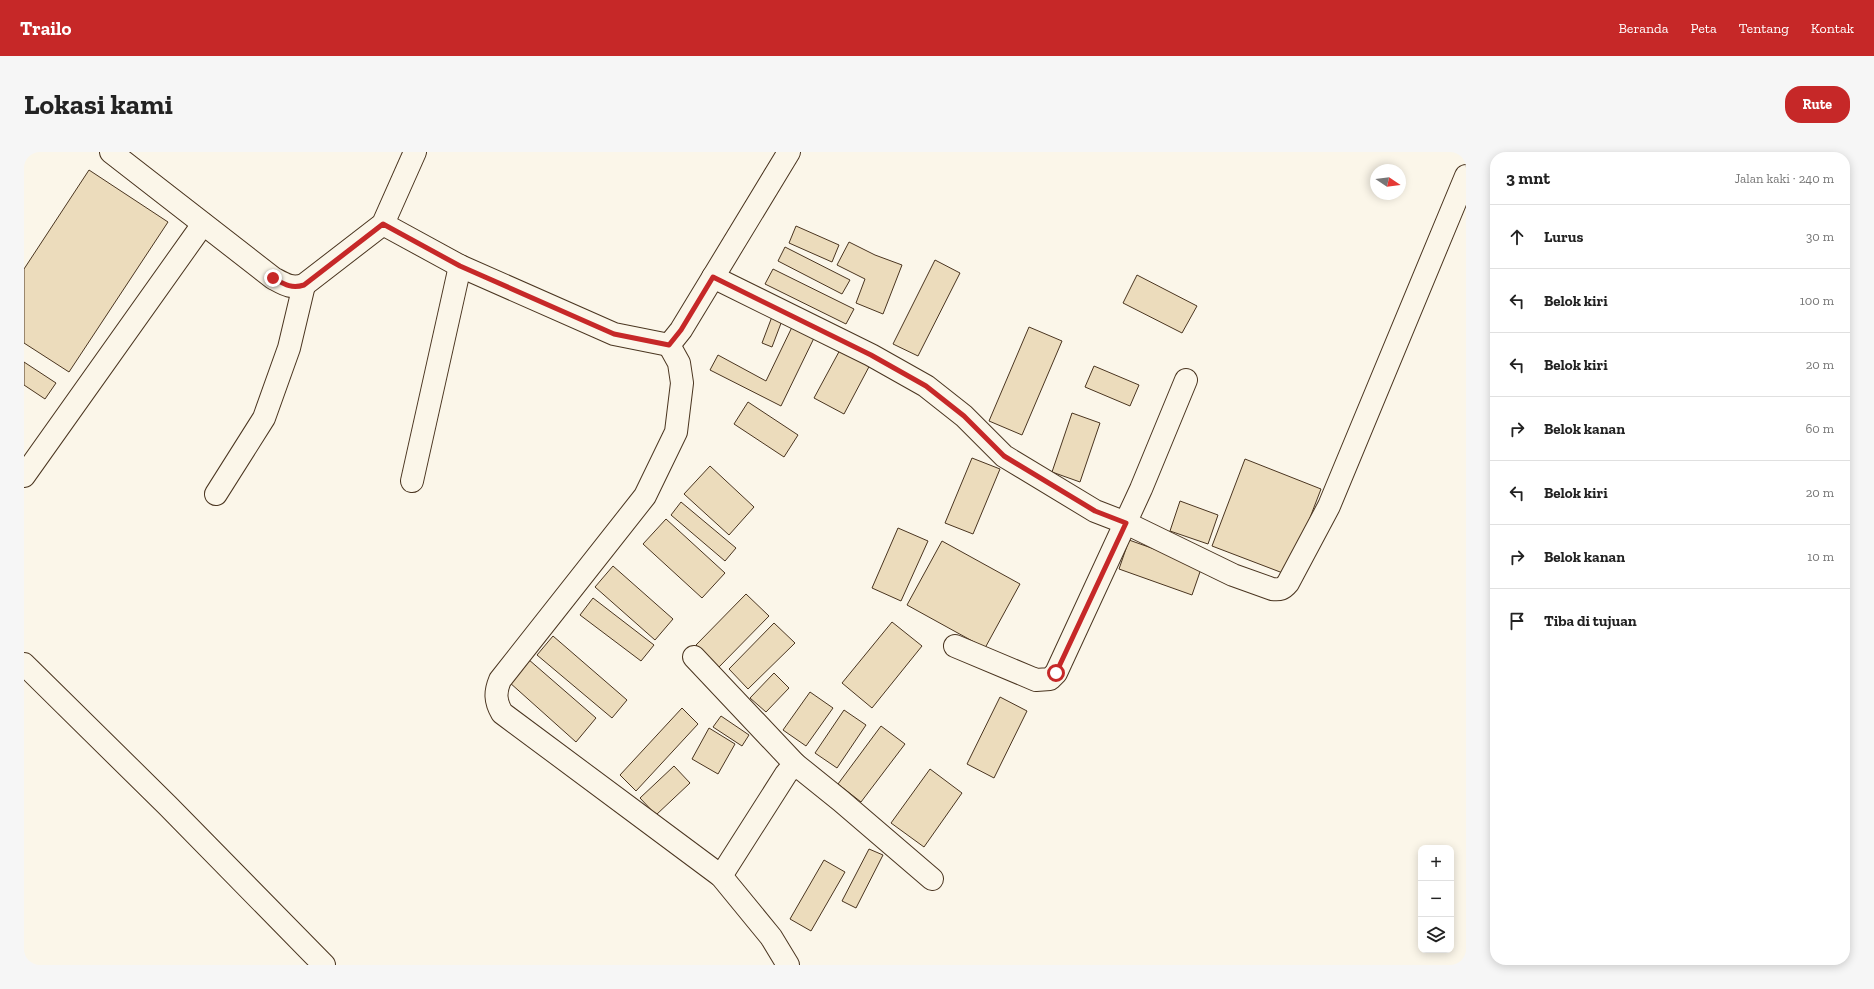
<!DOCTYPE html>
<html lang="id">
<head>
<meta charset="utf-8">
<style>
	:root { --surface:#fff; --page:#f6f6f6; --text:#222; --muted:#767676; --line:#e0e0e0; --accent:#c62828 }
	body { margin:0; font-family:"Zilla Slab",serif; background:var(--page); color:var(--text) }
	.controls { position:absolute; right:12px; bottom:12px; display:grid; overflow:hidden; border-radius:8px; box-shadow:0 2px 10px #0003 }
	.controls button { width:36px; height:36px; display:grid; place-items:center; padding:0; border:0; border-bottom:1px solid var(--line); background:var(--surface); color:var(--text); font:20px sans-serif }
	.compass { position:absolute; left:1346px; top:12px; width:36px; height:36px; border-radius:50%; background:var(--surface); box-shadow:0 2px 10px #0003; rotate:103deg }
	.stop { position:absolute; width:12px; height:12px; margin:-9px; border:3px solid #c62828; border-radius:50%; background:#fff }
	.stop.end { background:#c62828; border-color:#fff; box-shadow:0 1px 4px #0008 }
	.list { margin:0; padding:0; list-style:none }
	h2 { display:flex; justify-content:space-between; align-items:center; height:52px; margin:0; padding:0 16px; font-size:17px }
	h2 small { font-size:13px; font-weight:400; color:var(--muted) }
	.list li { display:grid; grid-template-columns:26px 1fr auto; gap:12px; align-items:center; box-sizing:border-box; height:64px; padding:0 16px; border-top:1px solid var(--line) }
	.list b { display:block; font-size:15px; white-space:nowrap }
	.list em { font-size:13px; font-style:normal; color:var(--muted) }
	.icon { flex:none; width:22px; height:22px; fill:none; stroke:currentColor; stroke-width:2; stroke-linecap:round; stroke-linejoin:round }
	.map { position:relative; flex:none; width:1442px; height:813px; overflow:hidden; border-radius:16px }
	header { display:flex; align-items:center; gap:24px; box-sizing:border-box; height:56px; padding:0 20px; background:var(--accent); color:#fff }
	header strong { font-size:19px }
	nav { display:flex; gap:22px; margin-inline-start:auto; font-size:14px }
	.intro { display:flex; align-items:center; justify-content:space-between; box-sizing:border-box; height:96px; padding:0 24px }
	h1 { margin:0; font-size:28px }
	.button { padding:10px 18px; border-radius:16px; background:var(--accent); color:#fff; font-size:14px; font-weight:700 }
	main { display:flex; gap:24px; padding:0 24px }
	aside { flex:1; background:var(--surface); border-radius:16px; box-shadow:0 2px 10px #0003 }
	.map>svg:first-child { display:block }
</style>
</head>
<body>
<header>
<strong>Trailo</strong>
<nav><a>Beranda</a><a>Peta</a><a>Tentang</a><a>Kontak</a></nav>
</header>
<div class="intro"><h1>Lokasi kami</h1><a class="button">Rute</a></div>
<main>
<div class="map">
<svg width="1442" height="813" viewBox="0 0 1442 813">
	<rect width="100%" height="100%" fill="#fbf6e9"/>
	<g fill="#ecdcbc" stroke="#4a3520">
		<polygon points="65,18 144,70 45,220 0,191 0,117"/>
		<polygon points="772,74 815,93 808,110 765,91"/>
		<polygon points="825,90 851,103 878,113 859,162 832,151 841,127 813,113"/>
		<polygon points="761,95 826,128 818,142 754,109"/>
		<polygon points="911,108 936,121 894,204 869,192"/>
		<polygon points="749,117 830,157 822,172 741,132"/>
		<polygon points="1113,123 1173,154 1158,181 1099,151"/>
		<polygon points="749,162 759,166 748,195 738,191"/>
		<polygon points="769,173 791,184 757,254 686,218 694,203 742,229"/>
		<polygon points="1005,175 1038,189 998,283 965,269"/>
		<polygon points="817,196 847,211 820,262 790,246"/>
		<polygon points="0,210 32,231 21,247 0,233"/>
		<polygon points="1070,214 1115,233 1106,254 1061,235"/>
		<polygon points="724,250 774,283 760,305 710,272"/>
		<polygon points="1048,261 1076,271 1056,330 1028,320"/>
		<polygon points="948,306 976,317 949,382 921,371"/>
		<polygon points="1221,307 1297,337 1264,423 1188,394"/>
		<polygon points="686,314 730,355 705,383 660,342"/>
		<polygon points="1156,349 1194,363 1184,392 1146,379"/>
		<polygon points="657,350 712,396 701,409 647,363"/>
		<polygon points="642,367 701,421 678,446 619,392"/>
		<polygon points="874,376 904,389 877,449 848,436"/>
		<polygon points="1105,388 1178,414 1168,443 1095,417"/>
		<polygon points="918,389 996,432 961,496 883,453"/>
		<polygon points="589,414 649,467 631,488 571,435"/>
		<polygon points="722,442 745,464 695,515 672,493"/>
		<polygon points="569,446 630,493 617,509 556,463"/>
		<polygon points="868,470 898,494 848,556 818,531"/>
		<polygon points="750,471 771,491 724,537 705,517"/>
		<polygon points="529,484 603,548 588,566 513,503"/>
		<polygon points="504,507 572,566 552,590 485,530"/>
		<polygon points="750,521 765,536 742,560 726,546"/>
		<polygon points="786,540 809,556 782,594 759,578"/>
		<polygon points="976,545 1003,559 970,626 943,612"/>
		<polygon points="658,556 674,572 612,639 596,623"/>
		<polygon points="820,558 842,573 813,616 791,601"/>
		<polygon points="697,564 725,583 718,594 689,575"/>
		<polygon points="857,574 881,592 837,650 814,632"/>
		<polygon points="685,576 711,592 694,622 668,607"/>
		<polygon points="650,614 666,631 632,663 616,646"/>
		<polygon points="906,617 938,641 900,695 867,671"/>
		<polygon points="845,697 859,703 832,756 818,749"/>
		<polygon points="800,708 821,720 787,779 766,767"/>
	</g>
	<g fill="none" stroke-linecap="round" stroke-linejoin="round">
		<defs>
			<g id="minor">
				<path d="M87 0 249 126C260 132 267 137 280 133L359 72 391 0"/>
				<polyline points="359,72 436,114 590,182 645,193 657,178 765,0"/>
				<path d="M689 125 847 203 902 234 940 264 980 304 1071 359 1102 371 1209 423 1248 437C1256 438 1259 437 1264 431L1305 354 1442 24"/>
				<path d="M645 193 655 211 658 231 652 280 621 344 476 528C471 540 471 549 478 561L697 724 747 785 764 813"/>
				<polyline points="0,324 179,72"/>
				<polyline points="388,329 436,114"/>
				<polyline points="192,342 240,266 265,196 280,133"/>
				<polyline points="931,494 1012,528 1026,527 1032,521 1117,337 1162,228"/>
				<polyline points="670,505 771,612"/>
				<polyline points="0,512 144,654 300,813"/>
				<polyline points="697,724 762,622 771,612 817,649 908,727"/>
			</g>
		</defs>
		<use href="#minor" stroke="#4a3520" stroke-width="24"/>
		<use href="#minor" stroke="#fbf6e9" stroke-width="22"/>
	</g>
	<g fill="none" stroke-linecap="round" stroke-linejoin="round">
		<path stroke="#c62828" stroke-width="5" d="M249 126C260 132 267 137 280 133L359 72 436 114 590 182 645 193 657 178 689 125 847 203 902 234 940 264 980 304 1071 359 1102 371 1032 521"/>
	</g>
</svg>
<div class="controls">
<button>+</button>
<button>−</button>
<button><svg class="icon" aria-label="layers" viewBox="0 0 24 24"><path d="M12 4l9 5-9 5-9-5zM3 14l9 5 9-5"/></svg></button>
</div>
<svg class="compass" viewBox="-18 -18 36 36"><path d="M0-13l5 13h-10z" fill="#e53935"/><path d="M0 13l5-13h-10z" fill="#767676"/></svg>
<div class="stop" style="left:1032px;top:521px"></div>
<div class="stop end" style="left:249px;top:126px"></div>
</div>
<aside>
<h2>3 mnt<small>Jalan kaki · 240 m</small></h2>
<ul class="list">
<li><svg class="icon" aria-label="ahead" viewBox="0 0 24 24"><path d="M12 20V5M6 11l6-6 6 6"/></svg><div><b>Lurus</b></div><em>30 m</em></li>
<li><svg class="icon" aria-label="left" viewBox="0 0 24 24"><path d="M17 20v-9H6M10 6l-5 5 5 5"/></svg><div><b>Belok kiri</b></div><em>100 m</em></li>
<li><svg class="icon" aria-label="left" viewBox="0 0 24 24"><path d="M17 20v-9H6M10 6l-5 5 5 5"/></svg><div><b>Belok kiri</b></div><em>20 m</em></li>
<li><svg class="icon" aria-label="right" viewBox="0 0 24 24"><path d="M7 20v-9h11M14 6l5 5-5 5"/></svg><div><b>Belok kanan</b></div><em>60 m</em></li>
<li><svg class="icon" aria-label="left" viewBox="0 0 24 24"><path d="M17 20v-9H6M10 6l-5 5 5 5"/></svg><div><b>Belok kiri</b></div><em>20 m</em></li>
<li><svg class="icon" aria-label="right" viewBox="0 0 24 24"><path d="M7 20v-9h11M14 6l5 5-5 5"/></svg><div><b>Belok kanan</b></div><em>10 m</em></li>
<li><svg class="icon" aria-label="arrive" viewBox="0 0 24 24"><path d="M6 21V4h12l-3 4 3 4H6"/></svg><div><b>Tiba di tujuan</b></div></li>
</ul>
</aside>
</main>
</body>
</html>
